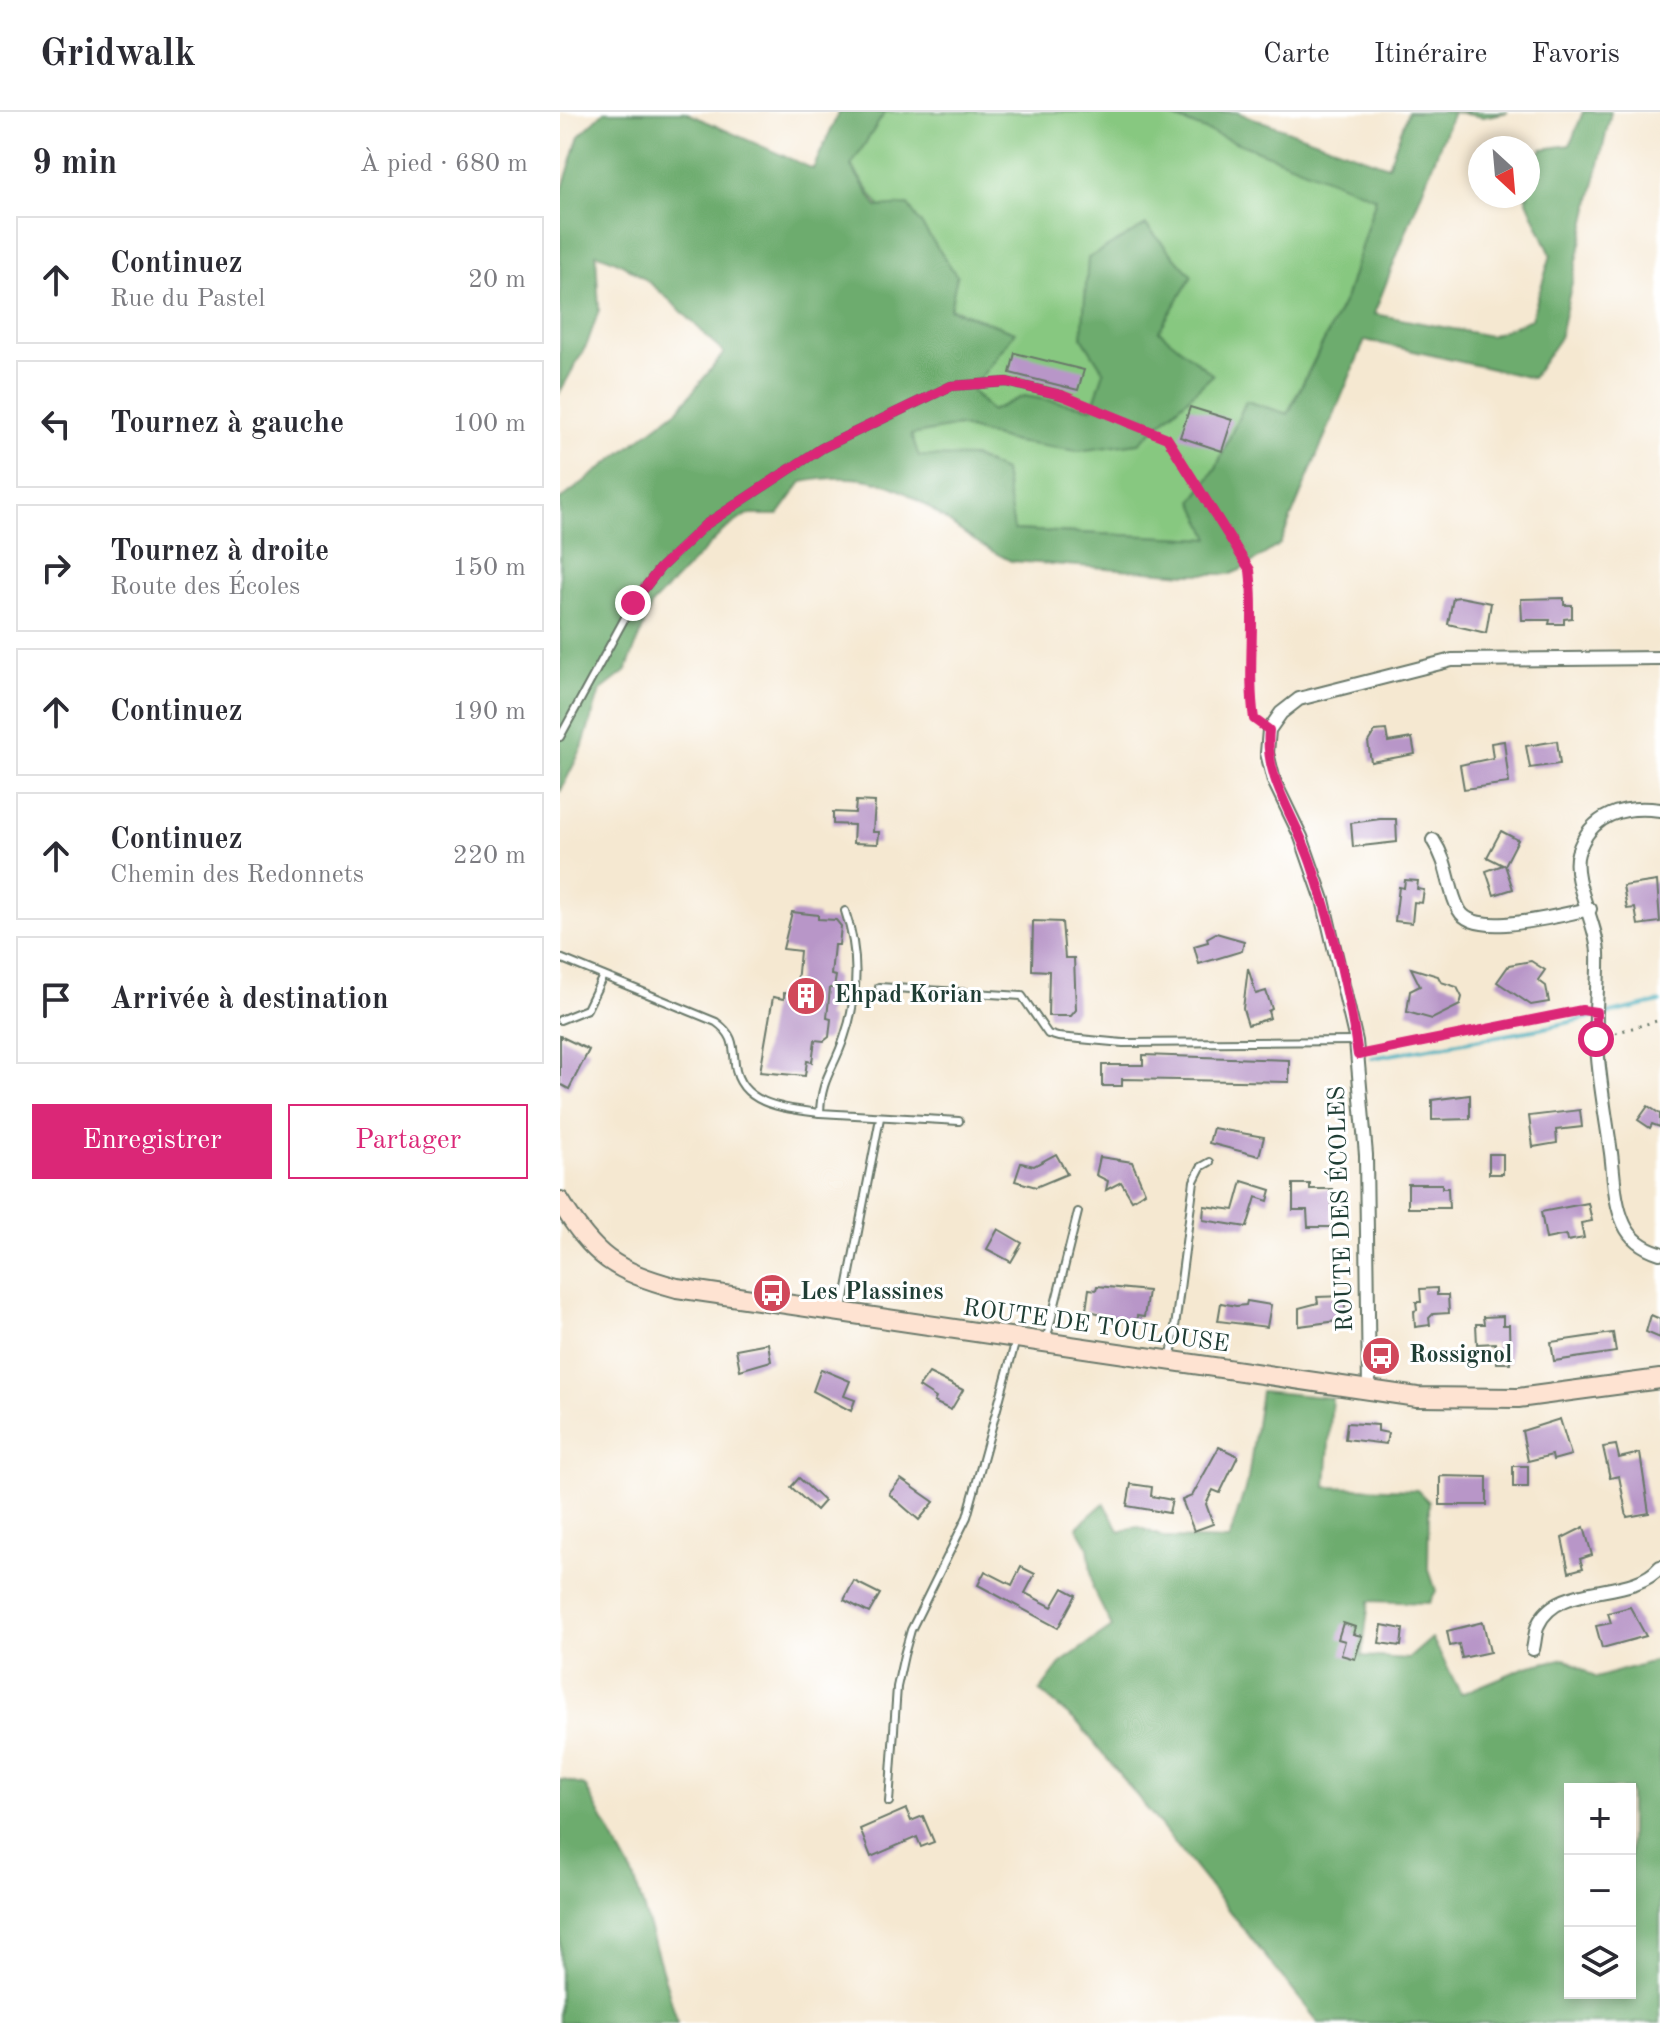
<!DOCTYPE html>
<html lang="fr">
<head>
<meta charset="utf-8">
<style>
	:root { --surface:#fff; --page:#f7f7f7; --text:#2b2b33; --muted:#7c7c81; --line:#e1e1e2; --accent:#db2777 }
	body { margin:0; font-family:"Old Standard TT",serif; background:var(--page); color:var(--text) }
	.controls { position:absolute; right:24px; bottom:24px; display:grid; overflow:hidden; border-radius:0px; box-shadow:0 4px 12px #0003 }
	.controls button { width:72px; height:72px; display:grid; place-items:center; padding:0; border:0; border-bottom:2px solid var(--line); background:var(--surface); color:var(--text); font:40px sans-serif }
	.compass { position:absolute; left:908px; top:24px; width:72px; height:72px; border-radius:50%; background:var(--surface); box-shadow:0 4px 12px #0003; rotate:154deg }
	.stop { position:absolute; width:24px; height:24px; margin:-18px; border:6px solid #db2777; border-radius:50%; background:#fff }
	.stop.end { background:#db2777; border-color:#fff; box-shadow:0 2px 8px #0008 }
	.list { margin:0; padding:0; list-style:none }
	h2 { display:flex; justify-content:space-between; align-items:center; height:104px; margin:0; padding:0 32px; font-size:34px }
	h2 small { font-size:26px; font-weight:400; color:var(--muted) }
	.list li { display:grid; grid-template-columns:52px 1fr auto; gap:24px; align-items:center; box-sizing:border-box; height:128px; margin:0 16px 16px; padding:0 16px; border:2px solid var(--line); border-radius:0px }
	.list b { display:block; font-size:30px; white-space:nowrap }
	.list p { margin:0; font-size:26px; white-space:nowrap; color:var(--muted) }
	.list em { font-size:26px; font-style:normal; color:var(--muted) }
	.actions { display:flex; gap:16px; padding:24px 32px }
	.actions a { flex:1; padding:18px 0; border:2px solid var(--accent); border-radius:0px; text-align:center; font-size:28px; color:var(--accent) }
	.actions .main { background:var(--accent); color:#fff }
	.icon { flex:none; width:44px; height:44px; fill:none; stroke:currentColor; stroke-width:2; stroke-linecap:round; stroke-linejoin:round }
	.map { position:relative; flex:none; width:1100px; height:1911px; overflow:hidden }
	header { display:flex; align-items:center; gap:48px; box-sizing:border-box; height:112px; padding:0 40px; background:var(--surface); border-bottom:2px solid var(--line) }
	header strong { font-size:38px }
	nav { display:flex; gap:44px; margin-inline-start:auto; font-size:28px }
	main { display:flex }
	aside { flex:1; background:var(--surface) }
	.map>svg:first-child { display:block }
</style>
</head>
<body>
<header>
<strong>Gridwalk</strong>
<nav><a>Carte</a><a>Itinéraire</a><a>Favoris</a></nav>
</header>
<main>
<aside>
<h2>9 min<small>À pied · 680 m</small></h2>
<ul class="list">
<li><svg class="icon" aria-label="ahead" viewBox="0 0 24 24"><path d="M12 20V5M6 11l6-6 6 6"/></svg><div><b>Continuez</b><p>Rue du Pastel</p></div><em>20 m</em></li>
<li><svg class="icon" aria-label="left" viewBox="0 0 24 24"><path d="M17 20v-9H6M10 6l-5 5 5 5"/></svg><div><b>Tournez à gauche</b></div><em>100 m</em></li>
<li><svg class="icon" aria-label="right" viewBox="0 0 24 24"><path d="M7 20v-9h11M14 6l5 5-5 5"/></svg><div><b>Tournez à droite</b><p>Route des Écoles</p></div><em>150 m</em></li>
<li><svg class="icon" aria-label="ahead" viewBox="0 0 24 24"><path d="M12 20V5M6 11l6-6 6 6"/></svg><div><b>Continuez</b></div><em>190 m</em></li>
<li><svg class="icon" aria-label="ahead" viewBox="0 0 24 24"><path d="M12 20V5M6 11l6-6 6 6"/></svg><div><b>Continuez</b><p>Chemin des Redonnets</p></div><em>220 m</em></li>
<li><svg class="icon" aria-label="arrive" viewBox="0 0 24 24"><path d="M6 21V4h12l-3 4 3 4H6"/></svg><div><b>Arrivée à destination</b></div></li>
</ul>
<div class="actions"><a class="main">Enregistrer</a><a>Partager</a></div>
</aside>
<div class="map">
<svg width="1100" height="1911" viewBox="0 0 1100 1911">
	<rect width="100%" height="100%" fill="#fff"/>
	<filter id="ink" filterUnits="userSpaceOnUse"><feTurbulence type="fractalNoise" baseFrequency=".0125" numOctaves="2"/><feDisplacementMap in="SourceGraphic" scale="16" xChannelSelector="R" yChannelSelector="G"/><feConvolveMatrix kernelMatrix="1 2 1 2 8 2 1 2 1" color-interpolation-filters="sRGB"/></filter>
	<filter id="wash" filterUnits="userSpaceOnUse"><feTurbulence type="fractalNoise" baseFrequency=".006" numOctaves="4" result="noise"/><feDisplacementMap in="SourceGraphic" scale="32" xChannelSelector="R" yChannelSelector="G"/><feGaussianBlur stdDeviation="1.8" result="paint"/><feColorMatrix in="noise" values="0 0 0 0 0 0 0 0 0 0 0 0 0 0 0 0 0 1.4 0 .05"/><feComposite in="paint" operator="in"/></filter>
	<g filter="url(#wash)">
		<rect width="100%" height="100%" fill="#f5e8d1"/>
		<polygon fill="#87c880" stroke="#53825a" stroke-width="2" points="325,0 600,0 816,85 786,185 727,302 686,289 656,356 633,388 651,427 454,418 443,359 414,345 359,345 350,322 398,314 455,330 579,331 603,305 522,225 544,260 532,296 464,284 431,299 411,278 455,220 390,196 291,53"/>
		<g fill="#6dac6e" stroke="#467451" stroke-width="2" fill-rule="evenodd">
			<path d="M44 0H125L253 57 279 0H325L291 54 317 95 348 93 397 164 390 197 455 220 411 278 431 299 464 284 532 296 544 260 522 225 528 146 586 113 632 164 599 219 653 263 579 331 518 339 455 330 398 314 351 323 359 344 414 345 444 359 454 418 650 427 633 389 656 356 686 289 728 302 786 185 816 86 600 0H676L828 54 848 0H948L923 5 893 0 814 202 930 224 971 207 991 143 965 84H968V58L982 37 1010 33 1023 0H1051L999 227 972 266 805 228 720 432 680 458 671 462H627L451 449C366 409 351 349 242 370L218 403H186L163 419 92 492 66 559 40 579 22 636 0 680V388L119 297 164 241C130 209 82 152 36 142L39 198 27 232 0 280V85L19 24Z"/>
			<path d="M701 1279 772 1286 766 1375 857 1378 869 1390 868 1455 876 1479 869 1491 809 1489 802 1544 848 1547 872 1526 901 1582 966 1555 1005 1546 1036 1566 1100 1547V1911H759L520 1613 480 1579 502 1550 552 1515 533 1477 528 1434 517 1415 544 1391 560 1420 577 1414 605 1426 669 1428 688 1367ZM1010 1677H1070V1881H1010Z"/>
			<polygon points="0,1667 25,1674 74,1765 118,1911 0,1911"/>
		</g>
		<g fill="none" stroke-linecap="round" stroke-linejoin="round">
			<polyline stroke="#3cabb9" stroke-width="4" points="812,946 979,917 1100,890"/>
		</g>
		<g id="blocks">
			<g fill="#b896c8">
				<polygon points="455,241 524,258 518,278 450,261"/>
				<polygon points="630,295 672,308 662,339 620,325"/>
				<polygon points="900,485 931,491 926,521 888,512 893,486"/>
				<polygon points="1004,486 1004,493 1012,493 1012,506 1004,507 1004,512 989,512 990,508 962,508 961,487"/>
				<polygon points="826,618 828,630 852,626 855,642 811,650 808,630 815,619"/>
				<polygon points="944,629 949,671 904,677 900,653 933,646 931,631"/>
				<polygon points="997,629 1000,652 970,656 966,634"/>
				<polygon points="296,689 315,690 313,720 319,720 318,732 293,731 294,713 273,712 273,700 295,701"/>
				<polygon points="820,707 836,707 837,730 793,735 791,711"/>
				<polygon points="941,719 958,728 945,753 953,777 934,783 926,759 943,753 927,745"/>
				<polygon points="845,768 858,769 857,777 864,778 862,791 854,790 852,811 835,809 839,775 844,776"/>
				<polygon points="1097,769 1100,810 1078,813 1075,796 1067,797 1063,774"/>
				<polygon points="232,800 258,803 258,807 276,808 281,814 279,833 274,833 271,863 276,864 274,876 270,876 267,906 271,907 269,925 264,929 255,928 252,950 247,949 245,964 200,960 213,885 224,887 224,881 236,882 240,839 223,837"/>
				<polygon points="473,809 502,810 505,846 514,846 516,898 511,904 488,904 489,859 472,858"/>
				<polygon points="656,821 684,829 682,839 639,852 634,834 648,830 647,826"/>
				<polygon points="971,849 985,858 978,868 986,874 989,890 971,893 937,870 949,853"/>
				<polygon points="688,856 696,882 706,879 712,897 708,899 710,906 688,913 683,897"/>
				<polygon points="851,856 878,864 881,870 897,875 902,885 900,893 872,907 847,900 850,879 860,874"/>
				<polygon points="0,924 29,938 9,977 0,972"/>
				<polygon points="583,943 729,948 729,970 562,967 562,974 542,974 542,953 583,953"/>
				<polygon points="910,983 910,1007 872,1008 872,988"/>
				<polygon points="1088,994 1100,1002 1100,1015 1092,1012 1090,1016 1078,1008"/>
				<polygon points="1020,998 1022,1015 996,1018 997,1031 973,1035 969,1004"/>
				<polygon points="653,1016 704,1025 699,1044 649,1031"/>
				<polygon points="496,1042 507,1062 476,1075 455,1069 461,1051 474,1054"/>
				<rect x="929" y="1042" width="14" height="20"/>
				<polygon points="540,1045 572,1050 585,1080 572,1088 561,1070 546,1078 548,1069 536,1063"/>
				<polygon points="682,1069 711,1078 708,1089 696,1085 687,1115 643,1108 644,1094 674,1098"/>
				<polygon points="733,1072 750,1072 750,1077 772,1077 772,1115 748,1115 747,1098 733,1098"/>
				<polygon points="848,1072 882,1072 882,1076 888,1076 889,1096 848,1096"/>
				<polygon points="1028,1091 1032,1109 1021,1111 1024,1126 1007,1129 1006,1123 986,1127 981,1100"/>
				<polygon points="438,1117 462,1131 451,1150 427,1137"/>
				<polygon points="537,1174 588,1179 584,1205 577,1204 576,1211 526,1198 529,1177 536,1178"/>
				<polygon points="877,1176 877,1183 888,1183 889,1201 873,1202 869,1206 870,1213 855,1215 854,1199 857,1198 856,1190 861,1190 860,1177"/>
				<polygon points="785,1184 785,1208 739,1214 739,1196 758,1191 757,1185"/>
				<polygon points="687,1189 711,1193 707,1215 658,1209 661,1191 676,1194 686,1193"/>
				<polygon points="1091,1203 1100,1207 1100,1226 1086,1220"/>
				<polygon points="943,1204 943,1213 949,1213 950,1251 936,1251 935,1231 917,1232 916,1212 924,1212 923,1205"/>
				<polygon points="1053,1221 1056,1240 994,1249 991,1230"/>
				<polygon points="208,1231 211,1249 180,1258 176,1237"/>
				<polygon points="261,1257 290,1269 284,1284 295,1288 291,1299 253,1279"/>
				<polygon points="369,1261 403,1278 391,1298 374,1290 376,1286 359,1275"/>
				<polygon points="1000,1307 1011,1343 993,1348 992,1343 968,1349 962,1319"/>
				<polygon points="787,1311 818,1313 818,1319 828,1321 826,1332 785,1327"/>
				<polygon points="1056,1333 1059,1346 1080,1341 1089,1401 1067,1405 1059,1364 1050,1366 1043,1335"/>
				<polygon points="659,1335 678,1344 660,1381 653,1378 646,1392 653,1412 634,1419 622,1388 632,1384"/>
				<rect x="953" y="1354" width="15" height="21"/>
				<polygon points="880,1364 927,1365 927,1393 880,1393"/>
				<polygon points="239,1366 264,1389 256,1398 231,1375"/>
				<polygon points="341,1367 374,1390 359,1408 329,1382"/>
				<polygon points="571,1372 592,1375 591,1384 612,1388 609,1401 567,1394"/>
				<polygon points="1024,1415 1032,1443 1020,1447 1023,1456 1009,1460 1002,1426"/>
				<polygon points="461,1455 475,1462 465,1481 492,1495 503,1476 516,1483 498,1516 418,1473 425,1459 452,1473"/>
				<polygon points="294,1469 320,1482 309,1501 284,1488"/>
				<polygon points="1070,1495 1086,1524 1042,1536 1036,1514 1051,1511 1048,1501"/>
				<polygon points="923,1510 930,1540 902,1546 899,1532 890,1534 887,1519"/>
				<polygon points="783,1511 795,1515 793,1522 802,1524 795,1547 781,1543 785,1529 778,1527"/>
				<polygon points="822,1513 843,1517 841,1534 819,1531"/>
				<polygon points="346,1697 351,1709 363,1704 374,1730 361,1735 357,1725 311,1745 300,1717"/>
			</g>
		</g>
	</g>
	<g filter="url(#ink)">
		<use href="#blocks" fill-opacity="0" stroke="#6a796b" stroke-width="2"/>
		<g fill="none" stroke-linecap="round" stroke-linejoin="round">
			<defs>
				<g id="lane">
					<polyline points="0,625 73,491 100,456 145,413 262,336 391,274 447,270 501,283"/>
					<path d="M285 799C300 842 299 883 284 926 274 957 261 966 260 1001L399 1009"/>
					<path d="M0 846 156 910C174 923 173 933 175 953 180 994 228 997 260 1001"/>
					<polyline points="319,875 462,884 488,922 498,925 563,931 796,929"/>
					<polyline points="0,908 27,897 43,864"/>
					<polyline points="283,1197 320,1006"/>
					<polyline points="486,1229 518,1100"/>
					<polyline points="611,1246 634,1069 641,1055 650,1050"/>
					<polyline points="329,1690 337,1575 344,1543 351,1518 407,1405 456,1228"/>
				</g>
				<g id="street">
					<path d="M1100 698C1064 693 1030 702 1018 741 1010 767 1037 811 1038 841 1039 865 1035 890 1036 914 1037 956 1045 999 1051 1041 1054 1064 1054 1090 1064 1112 1071 1128 1084 1136 1100 1141"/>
					<path d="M873 728C890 754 887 775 899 798 915 828 1001 802 1030 797"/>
					<polyline points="809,1279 806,1043 796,929 763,788 741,725 714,669 707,641 709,618 721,601 739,587 892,548 1100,546"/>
					<path d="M973 1537C975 1530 975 1520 978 1513 998 1468 1072 1489 1100 1455"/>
				</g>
				<path id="secondary" d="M0 1089C34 1145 55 1159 117 1176L857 1285 958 1286 1100 1267"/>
			</defs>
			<use href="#lane" stroke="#6a796b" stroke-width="10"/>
			<use href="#street" stroke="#6a796b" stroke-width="16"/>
			<use href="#secondary" stroke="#6a796b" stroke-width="22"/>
			<g stroke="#6a796b" stroke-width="3" stroke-dasharray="2 6" stroke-linecap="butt">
				<path d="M511 287 607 326 690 458C697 507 687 557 694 607L700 611"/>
				<polyline points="1048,923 1100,908"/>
				<polyline points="810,941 1022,898"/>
			</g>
			<use href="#lane" stroke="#fff" stroke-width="6"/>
			<use href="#street" stroke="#fff" stroke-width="12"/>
			<use href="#secondary" stroke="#fee3d2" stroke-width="18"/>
		</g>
	</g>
	<g fill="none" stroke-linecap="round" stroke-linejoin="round" filter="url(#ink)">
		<path stroke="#db2777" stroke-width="10" d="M73 491 100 456 145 413 262 336 391 274 447 270 501 283 607 326 690 458C696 507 687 557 694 607L709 618C704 667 736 706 751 751 772 813 789 879 798 943L1022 898 1036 900V927"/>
	</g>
	<defs>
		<symbol id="building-disc" viewBox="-11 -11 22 22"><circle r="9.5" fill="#d1495b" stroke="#fff"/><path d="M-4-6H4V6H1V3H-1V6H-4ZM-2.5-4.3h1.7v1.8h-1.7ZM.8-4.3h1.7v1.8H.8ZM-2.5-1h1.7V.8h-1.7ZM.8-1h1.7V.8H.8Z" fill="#fff"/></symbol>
		<symbol id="bus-disc" viewBox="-11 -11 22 22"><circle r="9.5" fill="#d1495b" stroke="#fff"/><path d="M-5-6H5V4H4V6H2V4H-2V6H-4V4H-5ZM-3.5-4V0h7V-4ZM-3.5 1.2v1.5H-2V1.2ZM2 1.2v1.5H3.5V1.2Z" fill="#fff"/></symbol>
	</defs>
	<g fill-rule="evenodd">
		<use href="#building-disc" x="224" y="862" width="44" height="44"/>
		<use href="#bus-disc" x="190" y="1159" width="44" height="44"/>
		<use href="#bus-disc" x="799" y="1222" width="44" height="44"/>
	</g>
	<g text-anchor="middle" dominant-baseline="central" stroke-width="6" stroke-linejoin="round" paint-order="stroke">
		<g font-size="24" font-weight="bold" fill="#1f3d34" stroke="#fff" text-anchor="start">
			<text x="274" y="884">Ehpad Korian</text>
			<text x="240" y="1181">Les Plassines</text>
			<text x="849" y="1244">Rossignol</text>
		</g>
		<g font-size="24" fill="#1f3d34" stroke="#fff">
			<text transform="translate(782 1097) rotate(-92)">ROUTE DES ÉCOLES</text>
			<text transform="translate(536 1215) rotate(8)">ROUTE DE TOULOUSE</text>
		</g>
	</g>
</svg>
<div class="controls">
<button>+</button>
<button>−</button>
<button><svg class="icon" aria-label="layers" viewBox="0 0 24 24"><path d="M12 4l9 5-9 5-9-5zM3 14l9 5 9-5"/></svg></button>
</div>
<svg class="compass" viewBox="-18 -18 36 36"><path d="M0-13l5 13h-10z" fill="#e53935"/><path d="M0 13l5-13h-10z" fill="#7c7c81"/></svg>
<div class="stop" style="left:1036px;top:927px"></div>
<div class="stop end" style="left:73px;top:491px"></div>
</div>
</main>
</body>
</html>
